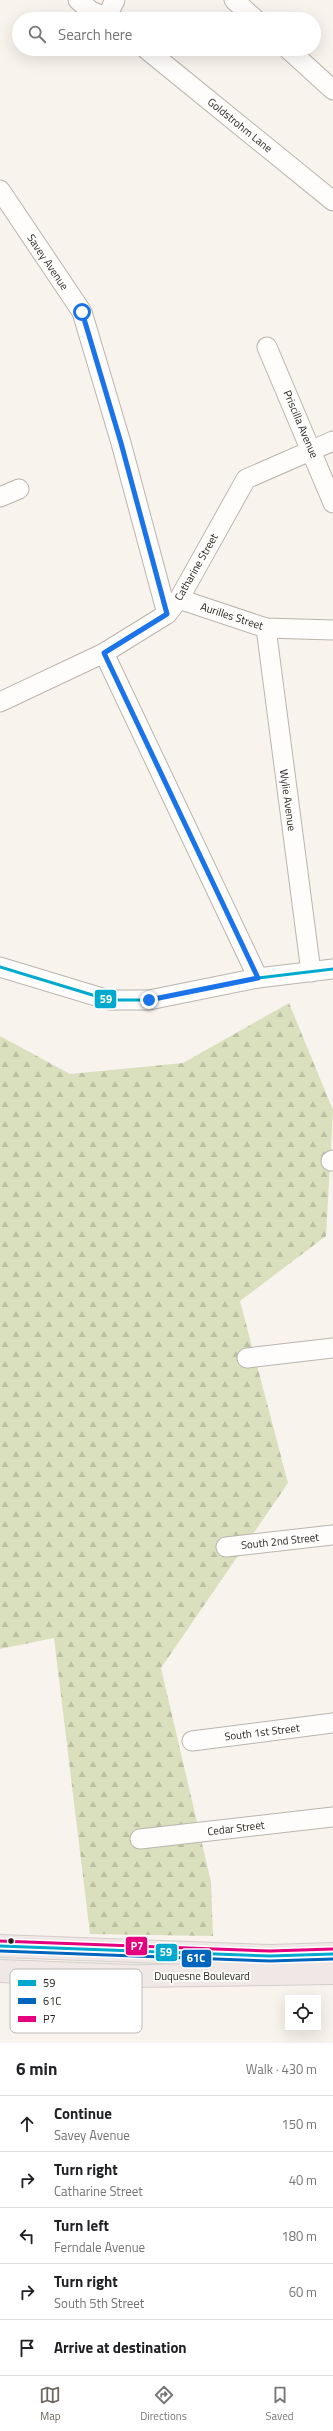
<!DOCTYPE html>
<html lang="en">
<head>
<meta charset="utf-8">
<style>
	:root { --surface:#fff; --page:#f6f6f6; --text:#202124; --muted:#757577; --line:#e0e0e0; --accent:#6f6961 }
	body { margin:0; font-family:"Titillium Web",sans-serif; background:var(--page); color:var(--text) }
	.controls { position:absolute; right:12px; bottom:12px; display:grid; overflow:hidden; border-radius:0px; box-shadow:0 4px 16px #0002 }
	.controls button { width:36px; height:36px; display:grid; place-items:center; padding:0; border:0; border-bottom:1px solid var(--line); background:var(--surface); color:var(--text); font:20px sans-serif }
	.stop { position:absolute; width:12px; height:12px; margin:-9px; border:3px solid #1a73e8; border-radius:50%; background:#fff }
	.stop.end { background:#1a73e8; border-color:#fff; box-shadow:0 1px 4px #0008 }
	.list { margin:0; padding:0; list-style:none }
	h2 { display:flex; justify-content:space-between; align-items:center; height:52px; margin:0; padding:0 16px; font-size:17px }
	h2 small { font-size:13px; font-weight:400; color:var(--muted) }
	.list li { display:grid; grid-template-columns:26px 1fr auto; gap:12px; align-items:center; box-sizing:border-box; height:56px; padding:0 16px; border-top:1px solid var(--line) }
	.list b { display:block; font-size:15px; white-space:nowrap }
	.list p { margin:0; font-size:13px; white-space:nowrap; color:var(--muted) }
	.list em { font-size:13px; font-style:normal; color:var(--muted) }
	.icon { flex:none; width:22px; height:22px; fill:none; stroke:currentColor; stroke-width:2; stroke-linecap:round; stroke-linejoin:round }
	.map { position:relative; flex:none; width:333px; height:2043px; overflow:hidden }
	.search { position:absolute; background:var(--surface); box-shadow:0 4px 16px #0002; left:12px; right:12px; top:12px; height:44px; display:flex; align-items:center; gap:10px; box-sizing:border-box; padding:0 14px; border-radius:22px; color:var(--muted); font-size:15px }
	.sheet { height:332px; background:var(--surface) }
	nav { display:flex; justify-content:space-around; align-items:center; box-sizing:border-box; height:56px; border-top:1px solid var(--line); background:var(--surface); font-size:11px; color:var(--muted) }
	nav a { display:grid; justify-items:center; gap:2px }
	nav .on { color:var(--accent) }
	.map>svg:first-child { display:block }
</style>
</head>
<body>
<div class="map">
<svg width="333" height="2043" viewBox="0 0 333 2043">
	<defs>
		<pattern id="forest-firs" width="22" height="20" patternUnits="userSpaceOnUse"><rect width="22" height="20" fill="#dae0be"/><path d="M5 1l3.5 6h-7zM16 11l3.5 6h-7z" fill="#bbc0a3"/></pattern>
	</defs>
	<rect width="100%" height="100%" fill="#f9f3ed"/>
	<polygon fill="url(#forest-firs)" points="289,1003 333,1110 326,1236 240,1301 288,1483 161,1668 211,1882 213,1936 90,1934 54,1638 0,1649 0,1036 70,1074 183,1063"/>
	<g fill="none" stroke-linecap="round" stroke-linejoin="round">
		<defs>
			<g id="minor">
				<polyline points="78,0 91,11 110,19"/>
				<polyline points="234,0 255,19"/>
				<polyline points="107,16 115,0"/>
				<polyline points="146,49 333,201"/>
				<polyline points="288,49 333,90"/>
				<polyline points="0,190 82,312 121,443 167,614"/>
				<polyline points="267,347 333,503"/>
				<polyline points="0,497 19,489"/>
				<polyline points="179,599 266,628 333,630"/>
				<polyline points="266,628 311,972"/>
				<polyline points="104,653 258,978"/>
				<polyline points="0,702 104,653 167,614 179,599 246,479 333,441"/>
				<polyline points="0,967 109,1000 149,1000 258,978 333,969"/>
				<polyline points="331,1161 333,1160"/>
				<polyline points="247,1358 333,1348"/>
				<polyline points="226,1547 333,1535"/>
				<polyline points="192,1741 333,1723"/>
				<polyline points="140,1839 333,1817"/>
			</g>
			<g id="major">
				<polyline points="0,1946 270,1956 333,1954"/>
				<polyline points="0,1971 134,1976 333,1973"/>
			</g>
		</defs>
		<use href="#minor" stroke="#bab4ad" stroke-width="21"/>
		<use href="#major" stroke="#d1ceca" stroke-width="24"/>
		<use href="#minor" stroke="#fefdfc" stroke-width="19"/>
		<use href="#major" stroke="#f0e7e7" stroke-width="22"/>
		<defs>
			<g id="bus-1">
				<polyline points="0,967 109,1000 149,1000 258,978 333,969"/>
				<polyline points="0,1946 270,1956 333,1954"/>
			</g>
			<polyline id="bus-2" points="0,1951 270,1961 333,1959"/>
			<polyline id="bus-3" points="0,1941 270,1951 333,1949"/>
		</defs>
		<use href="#bus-1" stroke="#fff" stroke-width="6"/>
		<use href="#bus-2" stroke="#fff" stroke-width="6"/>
		<use href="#bus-3" stroke="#fff" stroke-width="6"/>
		<use href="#bus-1" stroke="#00a9ce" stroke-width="3"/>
		<use href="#bus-2" stroke="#0065bd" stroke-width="3"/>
		<use href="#bus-3" stroke="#e5007d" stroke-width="3"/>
	</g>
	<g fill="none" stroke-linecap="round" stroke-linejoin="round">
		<polyline stroke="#1a73e8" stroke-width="5" points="82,312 121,443 167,614 104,653 258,978 149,1000"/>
	</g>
	<circle fill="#241e16" stroke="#fff" stroke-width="1.5" cx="11" cy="1941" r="3.5"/>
	<g text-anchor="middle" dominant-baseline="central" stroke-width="3.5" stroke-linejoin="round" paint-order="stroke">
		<g font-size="11" fill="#241e16" stroke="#fff">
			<text transform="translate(240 125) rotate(39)">Goldstrohm Lane</text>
			<text transform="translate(48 262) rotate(56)">Savey Avenue</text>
			<text transform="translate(301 424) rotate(67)">Priscilla Avenue</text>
			<text transform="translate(196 567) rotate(-60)">Catharine Street</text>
			<text transform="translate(232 616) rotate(18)">Aurilles Street</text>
			<text transform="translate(288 800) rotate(82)">Wylie Avenue</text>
			<text transform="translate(280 1541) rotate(-6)">South 2nd Street</text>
			<text transform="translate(262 1732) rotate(-7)">South 1st Street</text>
			<text transform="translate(236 1828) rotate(-7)">Cedar Street</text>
			<text x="202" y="1976">Duquesne Boulevard</text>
		</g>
	</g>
	<rect x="10" y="1969" width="132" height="64" rx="6" fill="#fff" stroke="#bdbcb9" stroke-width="1"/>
	<rect x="18" y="1980" width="18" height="6" fill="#00a9ce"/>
	<rect x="18" y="1998" width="18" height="6" fill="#0065bd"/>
	<rect x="18" y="2016" width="18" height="6" fill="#e5007d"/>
	<g font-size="11" fill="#241e16">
		<text x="43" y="1987">59</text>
		<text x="43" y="2005">61C</text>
		<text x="43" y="2023">P7</text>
	</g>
	<g stroke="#fff" stroke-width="1.5">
		<rect x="94" y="989" width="23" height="20" rx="4" fill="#00a9ce"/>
		<rect x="125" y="1936" width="23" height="20" rx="4" fill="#e5007d"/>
		<rect x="155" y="1943" width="23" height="19" rx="4" fill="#00a9ce"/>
		<rect x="181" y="1949" width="31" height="19" rx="4" fill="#0065bd"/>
	</g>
	<g font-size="11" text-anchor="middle" font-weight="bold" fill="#fff">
		<text x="106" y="1003">59</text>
		<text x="137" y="1950">P7</text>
		<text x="166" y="1956">59</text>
		<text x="196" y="1962">61C</text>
	</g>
</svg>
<div class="controls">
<button><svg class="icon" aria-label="locate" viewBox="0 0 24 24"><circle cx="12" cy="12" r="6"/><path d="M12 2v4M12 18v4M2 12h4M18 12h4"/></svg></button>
</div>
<div class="stop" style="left:82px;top:312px"></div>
<div class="stop end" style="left:149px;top:1000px"></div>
<div class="search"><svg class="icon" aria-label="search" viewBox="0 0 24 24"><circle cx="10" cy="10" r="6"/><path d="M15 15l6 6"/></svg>Search here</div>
</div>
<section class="sheet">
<h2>6 min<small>Walk · 430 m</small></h2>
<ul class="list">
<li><svg class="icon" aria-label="ahead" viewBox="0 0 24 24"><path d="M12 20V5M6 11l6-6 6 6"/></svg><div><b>Continue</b><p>Savey Avenue</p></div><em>150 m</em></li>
<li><svg class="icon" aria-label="right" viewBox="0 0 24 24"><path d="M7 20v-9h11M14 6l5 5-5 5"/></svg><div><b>Turn right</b><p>Catharine Street</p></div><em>40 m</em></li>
<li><svg class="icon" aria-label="left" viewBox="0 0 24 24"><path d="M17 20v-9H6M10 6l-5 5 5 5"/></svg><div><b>Turn left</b><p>Ferndale Avenue</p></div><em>180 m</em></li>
<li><svg class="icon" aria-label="right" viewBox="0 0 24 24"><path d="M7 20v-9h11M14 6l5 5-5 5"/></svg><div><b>Turn right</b><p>South 5th Street</p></div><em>60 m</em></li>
<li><svg class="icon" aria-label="arrive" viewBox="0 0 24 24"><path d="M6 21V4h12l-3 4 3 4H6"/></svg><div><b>Arrive at destination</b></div></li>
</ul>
</section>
<nav>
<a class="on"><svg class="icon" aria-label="map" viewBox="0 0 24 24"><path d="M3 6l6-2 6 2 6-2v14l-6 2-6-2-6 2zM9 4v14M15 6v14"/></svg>Map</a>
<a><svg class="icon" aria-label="directions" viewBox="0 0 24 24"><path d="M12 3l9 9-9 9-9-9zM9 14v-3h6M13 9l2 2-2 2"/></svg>Directions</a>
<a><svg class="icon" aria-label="saved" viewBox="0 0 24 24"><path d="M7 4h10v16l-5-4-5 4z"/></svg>Saved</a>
</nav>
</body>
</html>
